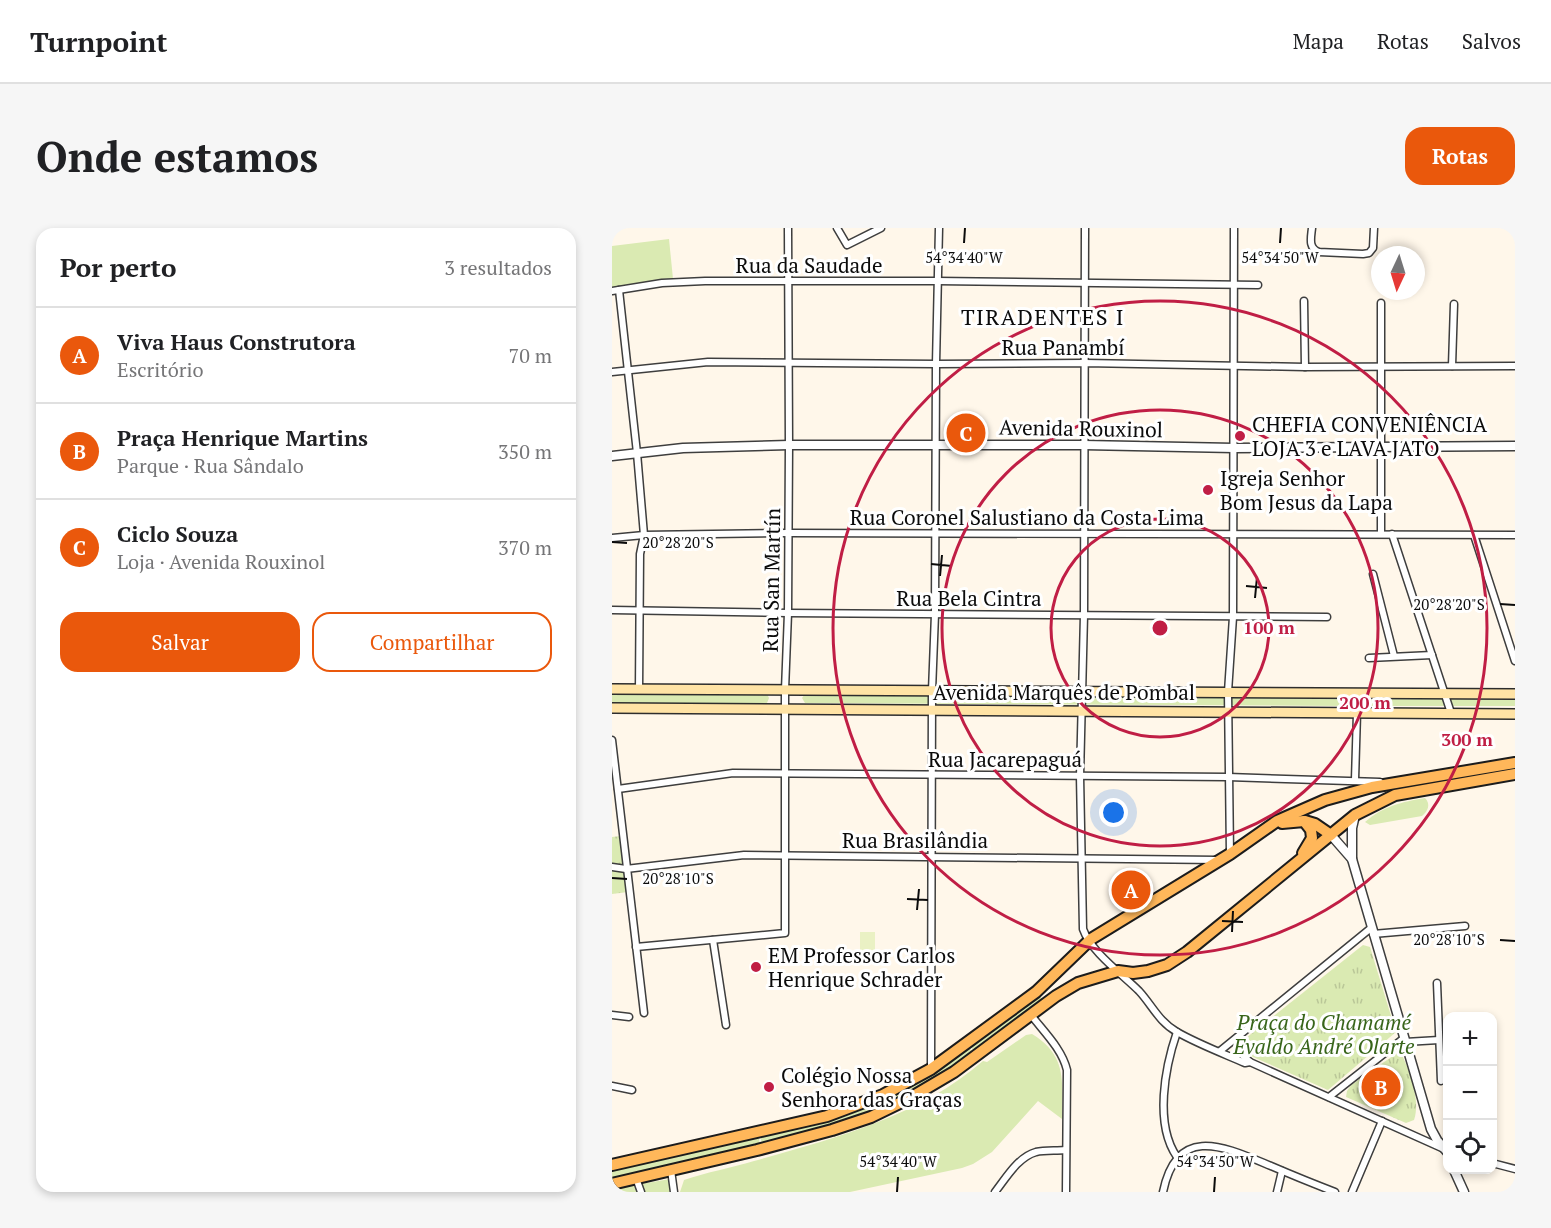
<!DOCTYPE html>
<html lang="pt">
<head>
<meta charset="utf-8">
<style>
	:root { --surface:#fff; --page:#f6f6f6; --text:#202124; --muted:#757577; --line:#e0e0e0; --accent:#ea580c }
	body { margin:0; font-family:"PT Serif",serif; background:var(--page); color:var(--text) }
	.controls { position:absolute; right:18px; bottom:18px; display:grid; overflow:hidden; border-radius:12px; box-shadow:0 3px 9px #0003 }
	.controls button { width:54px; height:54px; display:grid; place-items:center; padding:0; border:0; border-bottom:2px solid var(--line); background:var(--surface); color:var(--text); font:30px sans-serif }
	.compass { position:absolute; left:759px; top:18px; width:54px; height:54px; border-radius:50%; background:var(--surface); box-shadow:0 3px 9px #0003; rotate:184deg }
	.you { position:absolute; left:502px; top:585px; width:21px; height:21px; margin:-15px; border:4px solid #fff; border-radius:50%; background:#1a73e8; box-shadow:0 0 0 9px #1a73e833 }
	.badge { display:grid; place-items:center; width:39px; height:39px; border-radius:50%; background:var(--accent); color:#fff; font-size:20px; font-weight:700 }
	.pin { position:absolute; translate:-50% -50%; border:3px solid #fff; box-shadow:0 2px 6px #0006 }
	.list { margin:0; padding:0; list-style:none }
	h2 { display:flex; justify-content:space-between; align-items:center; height:78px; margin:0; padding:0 24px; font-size:26px }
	h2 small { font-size:20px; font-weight:400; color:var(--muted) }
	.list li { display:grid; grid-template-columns:39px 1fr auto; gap:18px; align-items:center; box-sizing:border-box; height:96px; padding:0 24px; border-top:2px solid var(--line) }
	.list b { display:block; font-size:22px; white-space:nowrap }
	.list p { margin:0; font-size:20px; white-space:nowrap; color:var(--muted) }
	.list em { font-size:20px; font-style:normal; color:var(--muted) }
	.actions { display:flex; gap:12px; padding:18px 24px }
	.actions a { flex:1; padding:14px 0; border:2px solid var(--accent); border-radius:18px; text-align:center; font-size:21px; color:var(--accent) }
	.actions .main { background:var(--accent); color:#fff }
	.icon { flex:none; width:33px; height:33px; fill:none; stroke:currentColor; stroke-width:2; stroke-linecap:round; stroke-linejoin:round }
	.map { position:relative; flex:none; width:903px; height:964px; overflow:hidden; border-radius:18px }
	header { display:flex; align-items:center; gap:36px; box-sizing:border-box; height:84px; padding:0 30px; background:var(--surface); border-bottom:2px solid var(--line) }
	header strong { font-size:28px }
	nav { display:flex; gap:33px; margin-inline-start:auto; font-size:21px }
	.intro { display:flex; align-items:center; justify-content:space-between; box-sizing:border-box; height:144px; padding:0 36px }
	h1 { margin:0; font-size:42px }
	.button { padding:15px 27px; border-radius:18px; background:var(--accent); color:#fff; font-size:21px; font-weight:700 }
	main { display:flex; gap:36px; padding:0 36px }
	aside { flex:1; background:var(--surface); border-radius:18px; box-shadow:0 3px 9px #0003 }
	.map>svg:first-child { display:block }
</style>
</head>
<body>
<header>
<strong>Turnpoint</strong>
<nav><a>Mapa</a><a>Rotas</a><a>Salvos</a></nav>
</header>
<div class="intro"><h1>Onde estamos</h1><a class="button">Rotas</a></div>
<main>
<aside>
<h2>Por perto<small>3 resultados</small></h2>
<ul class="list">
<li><span class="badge">A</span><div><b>Viva Haus Construtora</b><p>Escritório</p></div><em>70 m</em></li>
<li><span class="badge">B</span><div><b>Praça Henrique Martins</b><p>Parque · Rua Sândalo</p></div><em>350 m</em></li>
<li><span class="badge">C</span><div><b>Ciclo Souza</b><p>Loja · Avenida Rouxinol</p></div><em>370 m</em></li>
</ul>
<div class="actions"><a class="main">Salvar</a><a>Compartilhar</a></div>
</aside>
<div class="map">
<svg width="903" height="964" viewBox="0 0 903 964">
	<defs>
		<pattern id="park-tufts" width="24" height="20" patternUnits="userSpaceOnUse" patternTransform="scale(1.5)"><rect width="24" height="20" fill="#daeab2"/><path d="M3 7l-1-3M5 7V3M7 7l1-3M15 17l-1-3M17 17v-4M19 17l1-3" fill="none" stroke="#bac798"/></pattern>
	</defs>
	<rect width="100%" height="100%" fill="#fff7ea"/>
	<g fill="#daeab2">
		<polygon points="57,11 61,51 0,60 0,18"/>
		<polygon points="0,465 155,466 157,470 155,475 0,475"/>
		<polygon points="193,466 734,469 733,478 193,475 190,470"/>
		<polygon points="747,470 903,470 903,478 746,478"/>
		<path d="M813 570C819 576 816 583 810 588L758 597 753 594C771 578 790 574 813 570Z"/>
		<polygon points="426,765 432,774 364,826 357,816"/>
		<path d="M420 806C456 828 450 854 450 891L426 873 380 924 361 936 350 940 238 964H68L72 952C95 944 119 940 142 933 221 911 308 888 371 833L375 834 414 807Z"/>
		<polygon points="355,817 363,827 278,880 151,920 148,907 218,889"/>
		<polygon points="146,907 149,920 0,953 0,940"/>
		<polygon points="58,951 59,964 0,964 0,961"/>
	</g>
	<g fill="url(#park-tufts)">
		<polygon points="9,608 16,664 0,666 0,609"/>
		<polygon points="751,717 758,719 784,804 716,862 641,829 630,821 629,818 634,810"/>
		<path d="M788 823C797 841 809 872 802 892L794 895 734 869 735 863 739 857Z"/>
	</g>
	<rect fill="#eaf1c4" x="248" y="704" width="15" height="26"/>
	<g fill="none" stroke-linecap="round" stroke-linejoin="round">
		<defs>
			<g id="minor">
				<polyline points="225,0 235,17 269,0"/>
				<path d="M473 0 472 387 468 548 471 701C479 724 510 746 527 763 540 777 547 794 565 804 586 816 610 825 633 835L638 834"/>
				<path d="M700 0C699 10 696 20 707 24L751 26 757 25 761 20 762 0"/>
				<polyline points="7,62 25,225 32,307 28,326 27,462"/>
				<polyline points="0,63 50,55 93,53 325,53 646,57"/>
				<polyline points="692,73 693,139"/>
				<polyline points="769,75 769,306"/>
				<polyline points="840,138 842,76"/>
				<polyline points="0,144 96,134 324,136 473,135 693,139 903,138"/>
				<polyline points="780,306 839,485"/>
				<polyline points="862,307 903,433"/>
				<polyline points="0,310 32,307 177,305 903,307"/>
				<polyline points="761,346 782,428"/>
				<polyline points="0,382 176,385 715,389"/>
				<polyline points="757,430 820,427"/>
				<polyline points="0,512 32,785"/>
				<polyline points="743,552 745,485"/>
				<polyline points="6,561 121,545 616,549 768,554"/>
				<polyline points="618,626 616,464 621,389 622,0"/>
				<polyline points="0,639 14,641 132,627 606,632"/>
				<polyline points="761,706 853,698"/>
				<polyline points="101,712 114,797"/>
				<polyline points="24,719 173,705 173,462 176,385 177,217 176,0"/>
				<polyline points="825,755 829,853"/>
				<polyline points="0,787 17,789"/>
				<path d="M419 787C432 804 450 821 455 842L454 964"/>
				<polyline points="628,807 626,823 638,834 832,921"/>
				<polyline points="793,814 827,812"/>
				<polyline points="608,823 759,700"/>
				<polyline points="319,840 320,463 323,386 324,136 327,0"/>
				<polyline points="0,858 20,862"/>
				<polyline points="717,869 792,810"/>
				<path d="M565 929C542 896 553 839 565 804"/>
				<polyline points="880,935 903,941"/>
				<polyline points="59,942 62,964"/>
				<polyline points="24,950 29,964"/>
				<path d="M383 964C394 950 406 929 424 924 433 922 444 923 453 922"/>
				<path d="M551 964C565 895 613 919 659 938 680 947 702 956 723 964"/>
				<polyline points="665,964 670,943"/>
				<polyline points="740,964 770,893"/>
			</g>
			<g id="tertiary">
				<polyline points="0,228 71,220 177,217 472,217 622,220 903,218"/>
				<polyline points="743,587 740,600 740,631 819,901 825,912 836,925"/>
				<polyline points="719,607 740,631"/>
				<polyline points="842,942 852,964"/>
			</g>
			<g id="secondary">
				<polyline points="0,461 903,466"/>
				<polyline points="0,480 903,486"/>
			</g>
			<g id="primary">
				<polyline points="693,593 703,596 719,607"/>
				<polyline points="670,595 692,593 699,602 700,610 691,625"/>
				<polyline points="0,937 215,888 271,867 319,841 424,764 479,711 618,626 665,593 713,572 760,559 903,535"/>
				<polyline points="0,956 145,922 220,902 259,889 298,870 342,844 444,768 466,755 506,743 521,745 536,743 555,737 575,724 743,587 783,567 903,546"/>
			</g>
		</defs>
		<use href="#minor" stroke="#3e3e3e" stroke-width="9"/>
		<use href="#tertiary" stroke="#3e3e3e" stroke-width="11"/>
		<use href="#secondary" stroke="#2d2d2d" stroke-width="12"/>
		<use href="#primary" stroke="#1c1c1c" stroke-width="14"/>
		<use href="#minor" stroke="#fff" stroke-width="6"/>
		<use href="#tertiary" stroke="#fff" stroke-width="8"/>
		<use href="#secondary" stroke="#ffe3a5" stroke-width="9"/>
		<use href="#primary" stroke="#ffb75a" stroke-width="10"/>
	</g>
	<path fill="none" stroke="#0b0b0b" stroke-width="2" d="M352 15 353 0M668 15 669 0M0 314 15 315M319 336 340 338M328 348 330 327M634 358 655 360M643 370 645 349M888 376 903 377M0 650 15 651M295 671 316 672M305 682 307 661M610 693 631 694M620 704 621 683M888 712 903 713M285 964 286 949M602 964 603 949"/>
	<g fill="none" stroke="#c01e45" stroke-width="3">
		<circle cx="548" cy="400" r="109"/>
		<circle cx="548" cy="400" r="218"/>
		<circle cx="548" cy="400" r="327"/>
	</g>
	<g fill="#c01e45" stroke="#fff" stroke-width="2">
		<circle cx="628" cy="208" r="6"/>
		<circle cx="596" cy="262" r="6"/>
		<circle cx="144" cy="739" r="6"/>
		<circle cx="157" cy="859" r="6"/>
	</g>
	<g text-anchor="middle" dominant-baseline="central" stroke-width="6" stroke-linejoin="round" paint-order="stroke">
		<g font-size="21" fill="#0b0b0b" stroke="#fff">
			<text x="197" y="37">Rua da Saudade</text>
			<text x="451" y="119">Rua Panambí</text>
			<text transform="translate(469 200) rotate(1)">Avenida Rouxinol</text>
			<text x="415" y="289">Rua Coronel Salustiano da Costa Lima</text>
			<text transform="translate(159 352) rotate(-89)">Rua San Martín</text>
			<text x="357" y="370">Rua Bela Cintra</text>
			<text x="452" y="464">Avenida Marquês de Pombal</text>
			<text x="393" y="531">Rua Jacarepaguá</text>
			<text x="303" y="612">Rua Brasilândia</text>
		</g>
		<g font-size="21" fill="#0b0b0b" stroke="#fff" text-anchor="start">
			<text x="640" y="196">CHEFIA CONVENIÊNCIA<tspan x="640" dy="24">LOJA 3 e LAVA JATO</tspan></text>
			<text x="608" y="250">Igreja Senhor<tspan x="608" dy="24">Bom Jesus da Lapa</tspan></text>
			<text x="156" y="727">EM Professor Carlos<tspan x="156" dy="24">Henrique Schrader</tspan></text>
			<text x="169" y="847">Colégio Nossa<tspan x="169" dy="24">Senhora das Graças</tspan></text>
		</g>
		<g font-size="21" font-style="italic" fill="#38651a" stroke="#fff">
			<text x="712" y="794">Praça do Chamamé<tspan x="712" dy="24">Evaldo André Olarte</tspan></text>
		</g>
		<g font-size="22" letter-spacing="1.5" fill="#0b0b0b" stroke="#fff">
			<text x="431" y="88">TIRADENTES I</text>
		</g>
	</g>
	<g font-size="15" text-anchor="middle" fill="#0b0b0b" stroke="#fff" stroke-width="6" stroke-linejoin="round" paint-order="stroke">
		<text x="352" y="35">54°34'40"W</text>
		<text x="668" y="35">54°34'50"W</text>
		<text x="66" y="320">20°28'20"S</text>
		<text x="837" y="382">20°28'20"S</text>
		<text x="66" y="656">20°28'10"S</text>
		<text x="837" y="717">20°28'10"S</text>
		<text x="286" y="939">54°34'40"W</text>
		<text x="603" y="939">54°34'50"W</text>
	</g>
	<circle cx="548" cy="400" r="9" fill="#c01e45" stroke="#fff" stroke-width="3"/>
	<g font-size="18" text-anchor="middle" font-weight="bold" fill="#c01e45" stroke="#fff" stroke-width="6" stroke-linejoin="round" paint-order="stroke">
		<text x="657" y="406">100 m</text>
		<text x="753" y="481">200 m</text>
		<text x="855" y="518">300 m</text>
	</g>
</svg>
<div class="controls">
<button>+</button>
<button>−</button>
<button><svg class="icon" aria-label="locate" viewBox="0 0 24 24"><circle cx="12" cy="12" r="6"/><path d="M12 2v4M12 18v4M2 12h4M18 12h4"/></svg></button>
</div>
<svg class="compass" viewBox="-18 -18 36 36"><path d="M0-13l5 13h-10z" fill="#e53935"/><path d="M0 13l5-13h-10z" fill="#757577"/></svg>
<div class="you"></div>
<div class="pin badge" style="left:519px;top:662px">A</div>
<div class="pin badge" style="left:769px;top:859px">B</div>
<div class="pin badge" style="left:354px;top:205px">C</div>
</div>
</main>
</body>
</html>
